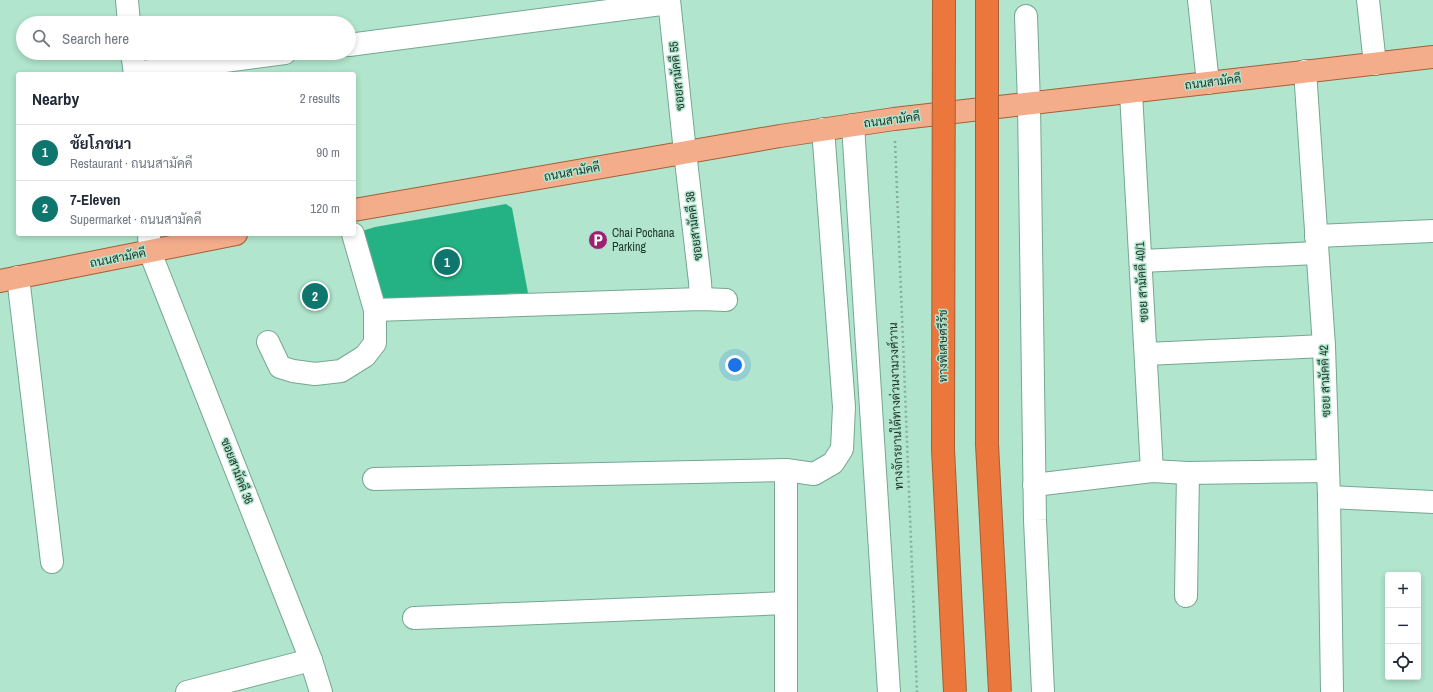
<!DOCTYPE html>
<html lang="en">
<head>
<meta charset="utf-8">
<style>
	:root { --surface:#fff; --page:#f2f2f3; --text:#1f2937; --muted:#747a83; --line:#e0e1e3; --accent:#0f766e }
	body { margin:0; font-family:"Archivo Narrow",Sarabun,sans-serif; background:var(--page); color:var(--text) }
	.controls { position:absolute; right:12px; bottom:12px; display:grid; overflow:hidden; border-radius:4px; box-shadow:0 2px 6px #0003 }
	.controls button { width:36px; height:36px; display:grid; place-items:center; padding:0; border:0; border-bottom:1px solid var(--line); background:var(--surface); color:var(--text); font:20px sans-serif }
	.you { position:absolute; left:735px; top:365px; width:14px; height:14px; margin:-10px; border:3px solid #fff; border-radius:50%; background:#1a73e8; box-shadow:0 0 0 6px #1a73e833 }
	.badge { display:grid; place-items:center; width:26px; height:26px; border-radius:50%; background:var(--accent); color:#fff; font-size:13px; font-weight:700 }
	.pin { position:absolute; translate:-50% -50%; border:2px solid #fff; box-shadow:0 1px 4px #0006 }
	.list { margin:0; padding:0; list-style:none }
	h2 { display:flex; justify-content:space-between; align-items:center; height:52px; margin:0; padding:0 16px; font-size:17px }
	h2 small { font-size:13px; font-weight:400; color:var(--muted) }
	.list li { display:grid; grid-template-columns:26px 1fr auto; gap:12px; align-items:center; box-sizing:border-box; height:56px; padding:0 16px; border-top:1px solid var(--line) }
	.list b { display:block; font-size:15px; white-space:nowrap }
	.list p { margin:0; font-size:13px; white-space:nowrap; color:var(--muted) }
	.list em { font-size:13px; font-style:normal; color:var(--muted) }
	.icon { flex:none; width:22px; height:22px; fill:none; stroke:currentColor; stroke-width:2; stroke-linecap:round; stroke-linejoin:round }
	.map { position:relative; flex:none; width:1433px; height:692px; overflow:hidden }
	.search { position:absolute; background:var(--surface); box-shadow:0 2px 6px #0003; left:16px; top:16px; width:340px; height:44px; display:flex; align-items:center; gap:10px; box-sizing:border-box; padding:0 14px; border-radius:22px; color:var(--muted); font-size:15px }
	.panel { position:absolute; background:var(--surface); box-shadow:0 2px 6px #0003; left:16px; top:72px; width:340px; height:164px; border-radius:4px }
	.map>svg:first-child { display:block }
</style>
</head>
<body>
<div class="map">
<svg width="1433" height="692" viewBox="0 0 1433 692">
	<rect width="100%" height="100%" fill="#b1e5cd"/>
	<polygon fill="#24b284" points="506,204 512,208 528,293 384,299 362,231 375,227"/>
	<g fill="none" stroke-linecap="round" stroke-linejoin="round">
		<defs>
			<g id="minor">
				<polyline points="127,0 129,23"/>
				<polyline points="669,0 685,152 700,282 701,299"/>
				<polyline points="1199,0 1208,83"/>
				<polyline points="1368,0 1375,64"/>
				<polyline points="1026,16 1029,104 1035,520 1043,692"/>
				<polyline points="349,45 669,3"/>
				<polyline points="132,53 135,74"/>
				<polyline points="1305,71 1324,346 1329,497 1332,692"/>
				<polyline points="135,73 285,53"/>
				<polyline points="1131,93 1152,471"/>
				<polyline points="853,125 889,692"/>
				<polyline points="149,234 150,252 311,660 321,692"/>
				<polyline points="353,234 375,310 701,299 726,300"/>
				<polyline points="1316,236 1433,231"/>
				<polyline points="1141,261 1317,253"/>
				<polyline points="18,277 52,562"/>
				<polyline points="268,342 280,367 293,371 315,374 341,371 365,356 375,343 375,310"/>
				<polyline points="1146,354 1324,346"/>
				<polyline points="786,470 786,692"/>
				<polyline points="374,479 786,470 814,474 833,463 842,449 844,407 823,129"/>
				<polyline points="1034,485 1152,471 1188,473 1328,471"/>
				<polyline points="1329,497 1433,502"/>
				<polyline points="1186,596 1188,473"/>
				<polyline points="414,618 786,603"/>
				<polyline points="187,692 311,660"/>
			</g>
			<g id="major">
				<polyline points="354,210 780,136 894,119 1433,57"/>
				<polyline points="0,281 236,234"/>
			</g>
		</defs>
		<use href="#minor" stroke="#75a791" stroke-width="24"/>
		<use href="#major" stroke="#a45f36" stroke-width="24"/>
		<polyline stroke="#85af9c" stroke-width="2.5" stroke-dasharray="2 3" stroke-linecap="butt" points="895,141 917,692"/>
		<use href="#minor" stroke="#fff" stroke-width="22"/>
		<use href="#major" stroke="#f4ad8b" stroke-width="22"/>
		<defs>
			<g id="highway-bridge">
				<polyline points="944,0 943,449 955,692"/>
				<polyline points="987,0 987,444 1000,692"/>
			</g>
		</defs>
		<use href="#highway-bridge" stroke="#a45f36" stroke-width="24" stroke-linecap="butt"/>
		<use href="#highway-bridge" stroke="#ec773d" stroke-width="22"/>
	</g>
	<defs>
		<symbol id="parking-disc" viewBox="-11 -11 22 22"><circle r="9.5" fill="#9e2074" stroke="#b1e5cd"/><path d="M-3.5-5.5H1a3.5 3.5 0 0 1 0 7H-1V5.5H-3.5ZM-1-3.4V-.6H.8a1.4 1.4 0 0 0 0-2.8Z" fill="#fff"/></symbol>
	</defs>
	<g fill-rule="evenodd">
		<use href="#parking-disc" x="587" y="229" width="22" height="22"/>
	</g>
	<g text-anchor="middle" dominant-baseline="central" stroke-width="3" stroke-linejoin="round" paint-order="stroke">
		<g font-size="12" fill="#1e332a" stroke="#b1e5cd">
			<text transform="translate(677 76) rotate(-96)">ซอยสามัคคี 55</text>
			<text transform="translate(1213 82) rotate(-7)">ถนนสามัคคี</text>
			<text transform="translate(892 120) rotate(-7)">ถนนสามัคคี</text>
			<text transform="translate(572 172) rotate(-10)">ถนนสามัคคี</text>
			<text transform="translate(694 226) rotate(-97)">ซอยสามัคคี 38</text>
			<text transform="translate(118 258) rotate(-11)">ถนนสามัคคี</text>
			<text transform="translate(1142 282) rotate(-93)">ซอย สามัคคี 40/1</text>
			<text transform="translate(943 346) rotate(-90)">ทางพิเศษศรีรัช</text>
			<text transform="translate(1325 381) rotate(-92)">ซอย สามัคคี 42</text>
			<text transform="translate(896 406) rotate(-92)">ทางจักรยานใต้ทางด่วนงามวงศ์วาน</text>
			<text transform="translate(237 471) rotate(69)">ซอยสามัคคี 36</text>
		</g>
		<g font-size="12" fill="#1e332a" stroke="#b1e5cd" text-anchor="start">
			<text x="612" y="233">Chai Pochana<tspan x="612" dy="14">Parking</tspan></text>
		</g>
	</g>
</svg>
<div class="controls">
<button>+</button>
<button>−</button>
<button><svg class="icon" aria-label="locate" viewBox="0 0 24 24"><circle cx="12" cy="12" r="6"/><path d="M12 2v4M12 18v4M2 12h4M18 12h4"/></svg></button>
</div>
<div class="you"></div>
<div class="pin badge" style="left:447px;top:262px">1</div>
<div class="pin badge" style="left:315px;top:296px">2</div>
<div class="search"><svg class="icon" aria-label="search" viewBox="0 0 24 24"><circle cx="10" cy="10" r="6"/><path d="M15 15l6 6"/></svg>Search here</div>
<section class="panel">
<h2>Nearby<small>2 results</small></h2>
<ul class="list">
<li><span class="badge">1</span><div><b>ชัยโภชนา</b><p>Restaurant · ถนนสามัคคี</p></div><em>90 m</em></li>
<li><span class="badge">2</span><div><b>7-Eleven</b><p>Supermarket · ถนนสามัคคี</p></div><em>120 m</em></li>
</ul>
</section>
</div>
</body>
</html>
